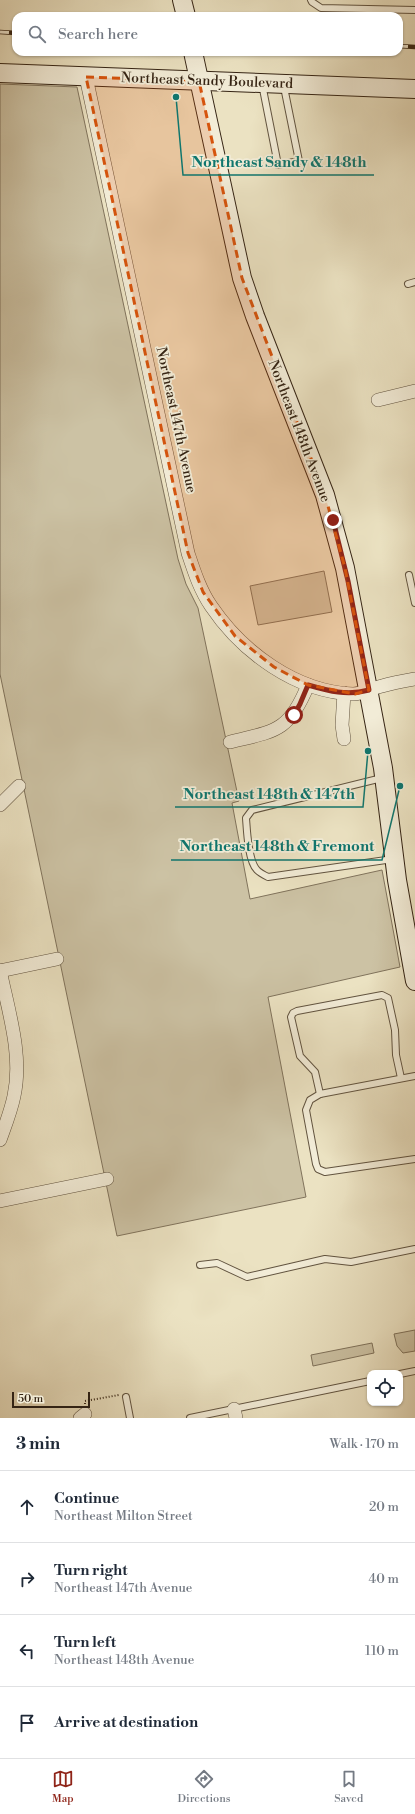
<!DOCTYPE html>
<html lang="en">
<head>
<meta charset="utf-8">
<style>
	:root { --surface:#fff; --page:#f2f2f3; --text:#1f2937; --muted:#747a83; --line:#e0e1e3; --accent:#8f2418 }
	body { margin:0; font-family:"Libre Bodoni",serif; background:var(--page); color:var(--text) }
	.controls { position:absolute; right:12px; bottom:12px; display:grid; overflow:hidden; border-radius:8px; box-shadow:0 1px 3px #0004 }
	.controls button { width:36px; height:36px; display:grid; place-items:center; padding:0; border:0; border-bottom:1px solid var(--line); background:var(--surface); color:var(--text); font:20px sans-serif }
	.scale { position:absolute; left:12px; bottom:10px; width:78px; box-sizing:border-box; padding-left:4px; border:2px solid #352414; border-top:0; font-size:11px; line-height:14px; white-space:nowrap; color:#352414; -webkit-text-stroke:3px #f2ecd7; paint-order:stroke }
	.stop { position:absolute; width:12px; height:12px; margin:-9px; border:3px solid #8f2418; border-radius:50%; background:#fff }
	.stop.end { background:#8f2418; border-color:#fff; box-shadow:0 1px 4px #0008 }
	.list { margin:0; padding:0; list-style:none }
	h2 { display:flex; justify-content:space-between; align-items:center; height:52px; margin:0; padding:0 16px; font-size:17px }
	h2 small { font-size:13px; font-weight:400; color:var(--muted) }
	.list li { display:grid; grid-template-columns:26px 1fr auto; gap:12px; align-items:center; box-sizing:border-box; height:72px; padding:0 16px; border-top:1px solid var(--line) }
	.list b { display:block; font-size:15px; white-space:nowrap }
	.list p { margin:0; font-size:13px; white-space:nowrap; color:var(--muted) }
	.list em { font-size:13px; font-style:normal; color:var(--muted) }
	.icon { flex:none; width:22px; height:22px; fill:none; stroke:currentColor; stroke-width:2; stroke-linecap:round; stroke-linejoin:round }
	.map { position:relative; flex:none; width:415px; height:1418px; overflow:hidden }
	.search { position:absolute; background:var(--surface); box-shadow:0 1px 3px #0004; left:12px; right:12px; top:12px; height:44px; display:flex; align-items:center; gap:10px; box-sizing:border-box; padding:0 14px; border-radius:12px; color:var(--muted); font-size:15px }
	.sheet { height:340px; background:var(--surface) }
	nav { display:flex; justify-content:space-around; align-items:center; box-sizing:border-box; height:56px; border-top:1px solid var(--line); background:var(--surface); font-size:11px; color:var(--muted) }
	nav a { display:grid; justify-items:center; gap:2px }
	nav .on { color:var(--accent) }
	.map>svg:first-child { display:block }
</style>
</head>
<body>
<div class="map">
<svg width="415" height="1418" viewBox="0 0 415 1418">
	<rect width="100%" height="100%" fill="#ebe2c2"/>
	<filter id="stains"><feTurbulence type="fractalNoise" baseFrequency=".005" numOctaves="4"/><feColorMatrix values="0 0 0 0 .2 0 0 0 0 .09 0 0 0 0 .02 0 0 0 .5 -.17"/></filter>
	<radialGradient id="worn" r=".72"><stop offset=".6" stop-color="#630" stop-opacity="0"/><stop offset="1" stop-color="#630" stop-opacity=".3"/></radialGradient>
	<g fill="#ccc2a4" stroke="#80735c">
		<polygon points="0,84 77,87 178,559 186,584 198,608 239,801 232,803 250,899 382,870 400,967 268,997 306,1197 117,1236 0,674"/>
		<polygon points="324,571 332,612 258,625 250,586"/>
		<polygon points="415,1330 415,1351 403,1353 397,1346 394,1334"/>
		<polygon points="372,1343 374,1353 313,1366 311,1355"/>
	</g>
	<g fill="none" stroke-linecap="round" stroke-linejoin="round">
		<defs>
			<g id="lane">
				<polyline points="311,0 312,2 321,8 415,10"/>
				<polyline points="262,84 278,165 299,161 284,87"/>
				<polyline points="408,284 415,282"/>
				<polyline points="409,575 415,603"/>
				<path d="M382 778 252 810 246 818C247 831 248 861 257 870 260 873 264 875 268 877L393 859"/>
				<polyline points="415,1076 320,1094 310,1100 306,1110 316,1164 318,1169 325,1172 415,1159"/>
				<polyline points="320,1094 315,1072 300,1056 291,1017 293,1013 297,1011 382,995 388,998 395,1030 396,1055 401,1078"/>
				<polyline points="200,1265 217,1263 247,1277 325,1259 351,1262 415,1249"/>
				<polyline points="400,1374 415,1371"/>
				<polyline points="126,1397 130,1418"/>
				<polyline points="190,1418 370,1381"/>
			</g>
			<g id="street">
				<path d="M86 77 188 553C194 571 200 590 211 606 242 652 296 692 353 694 363 694 373 688 382 686 393 683 404 681 415 679"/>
				<polyline points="378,400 415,391"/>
				<polyline points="344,693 342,725 344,739"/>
				<path d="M230 742C275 731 289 732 308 685"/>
				<polyline points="0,805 19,786"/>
				<path d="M0 970C8 1010 23 1055 14 1096 11 1111 5 1126 0 1140"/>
				<polyline points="0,971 57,959"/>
				<polyline points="0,1201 107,1179"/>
				<polyline points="234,1409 236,1418"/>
				<polyline points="80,1418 85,1414"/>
			</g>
			<g id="secondary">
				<polyline points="182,0 186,16"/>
				<polyline points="193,52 242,278 255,316 325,495 345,568 383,768 397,880 415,981"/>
				<polyline points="0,73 415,89"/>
			</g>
		</defs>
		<use href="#lane" stroke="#625440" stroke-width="8"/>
		<use href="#street" stroke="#625440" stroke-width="14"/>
		<use href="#secondary" stroke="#352414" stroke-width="20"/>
		<polyline stroke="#352414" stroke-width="2" stroke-dasharray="1 2" stroke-linecap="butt" points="85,1404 85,1401 119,1395"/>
		<use href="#lane" stroke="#f2ecd7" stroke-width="6"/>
		<use href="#street" stroke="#f2ecd7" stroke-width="13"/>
		<use href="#secondary" stroke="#f2ecd7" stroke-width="18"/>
		<defs>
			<g id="rail">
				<polyline points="0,32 16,33"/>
				<polyline points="399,46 415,47"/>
			</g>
		</defs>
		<use href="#rail" stroke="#352414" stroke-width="4.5"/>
		<use href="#rail" stroke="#f2ecd7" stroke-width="3" stroke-dasharray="9" stroke-linecap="butt"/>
	</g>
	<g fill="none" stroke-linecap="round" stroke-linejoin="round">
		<path stroke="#8f2418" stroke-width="5" d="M294 715 300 704 308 685C329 691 347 696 369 690L348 581 333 520"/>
	</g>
	<path fill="#d6540d" fill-opacity="0.2" stroke="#d6540d" stroke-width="3" stroke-dasharray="8 5" stroke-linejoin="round" d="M86 77 199 81 242 278 325 495 345 568 369 690 355 694 308 685 274 667 235 636 203 592 188 553Z"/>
	<g text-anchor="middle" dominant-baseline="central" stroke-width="3.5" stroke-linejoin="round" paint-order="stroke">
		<g font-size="14" fill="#352414" stroke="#f2ecd7">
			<text transform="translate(207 81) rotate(2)">Northeast Sandy Boulevard</text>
			<text transform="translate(176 420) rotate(78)">Northeast 147th Avenue</text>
			<text transform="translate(299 431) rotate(69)">Northeast 148th Avenue</text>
		</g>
	</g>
	<path fill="none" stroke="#0f766e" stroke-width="1.5" d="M176 97L183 175H374M368 751L363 807H175M400 786L382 860H171"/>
	<g fill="#0f766e" stroke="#f2ecd7" stroke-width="1.5">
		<circle cx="176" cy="97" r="4"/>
		<circle cx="368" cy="751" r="4"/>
		<circle cx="400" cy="786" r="4"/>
	</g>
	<g font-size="15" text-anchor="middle" font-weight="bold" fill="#0f766e" stroke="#f2ecd7" stroke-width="3.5" stroke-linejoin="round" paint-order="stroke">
		<text x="279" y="167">Northeast Sandy &amp; 148th</text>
		<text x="269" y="799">Northeast 148th &amp; 147th</text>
		<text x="277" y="851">Northeast 148th &amp; Fremont</text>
	</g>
	<rect width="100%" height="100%" filter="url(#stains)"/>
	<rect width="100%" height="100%" fill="url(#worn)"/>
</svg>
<div class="controls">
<button><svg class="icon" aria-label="locate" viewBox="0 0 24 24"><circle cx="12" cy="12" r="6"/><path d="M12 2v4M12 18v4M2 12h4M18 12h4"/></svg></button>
</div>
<div class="scale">50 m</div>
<div class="stop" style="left:294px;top:715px"></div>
<div class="stop end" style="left:333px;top:520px"></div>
<div class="search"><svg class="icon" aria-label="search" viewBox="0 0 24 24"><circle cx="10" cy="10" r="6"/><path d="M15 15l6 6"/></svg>Search here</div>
</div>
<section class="sheet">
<h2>3 min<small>Walk · 170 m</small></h2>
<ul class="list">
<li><svg class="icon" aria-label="ahead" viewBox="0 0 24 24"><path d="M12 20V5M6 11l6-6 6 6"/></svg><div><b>Continue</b><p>Northeast Milton Street</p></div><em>20 m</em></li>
<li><svg class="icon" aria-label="right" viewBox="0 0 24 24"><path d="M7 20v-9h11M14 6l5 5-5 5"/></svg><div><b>Turn right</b><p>Northeast 147th Avenue</p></div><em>40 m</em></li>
<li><svg class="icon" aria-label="left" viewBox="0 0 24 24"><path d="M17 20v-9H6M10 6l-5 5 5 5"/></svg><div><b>Turn left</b><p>Northeast 148th Avenue</p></div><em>110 m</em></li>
<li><svg class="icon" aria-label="arrive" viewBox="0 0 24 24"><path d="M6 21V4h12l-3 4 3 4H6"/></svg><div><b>Arrive at destination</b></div></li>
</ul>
</section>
<nav>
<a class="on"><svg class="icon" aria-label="map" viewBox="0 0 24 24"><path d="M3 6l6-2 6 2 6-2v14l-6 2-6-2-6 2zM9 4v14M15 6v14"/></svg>Map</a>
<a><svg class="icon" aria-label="directions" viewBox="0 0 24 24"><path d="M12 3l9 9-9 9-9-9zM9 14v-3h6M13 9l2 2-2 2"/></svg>Directions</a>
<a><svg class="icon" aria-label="saved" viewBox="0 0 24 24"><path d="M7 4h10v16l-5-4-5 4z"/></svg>Saved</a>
</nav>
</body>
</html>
